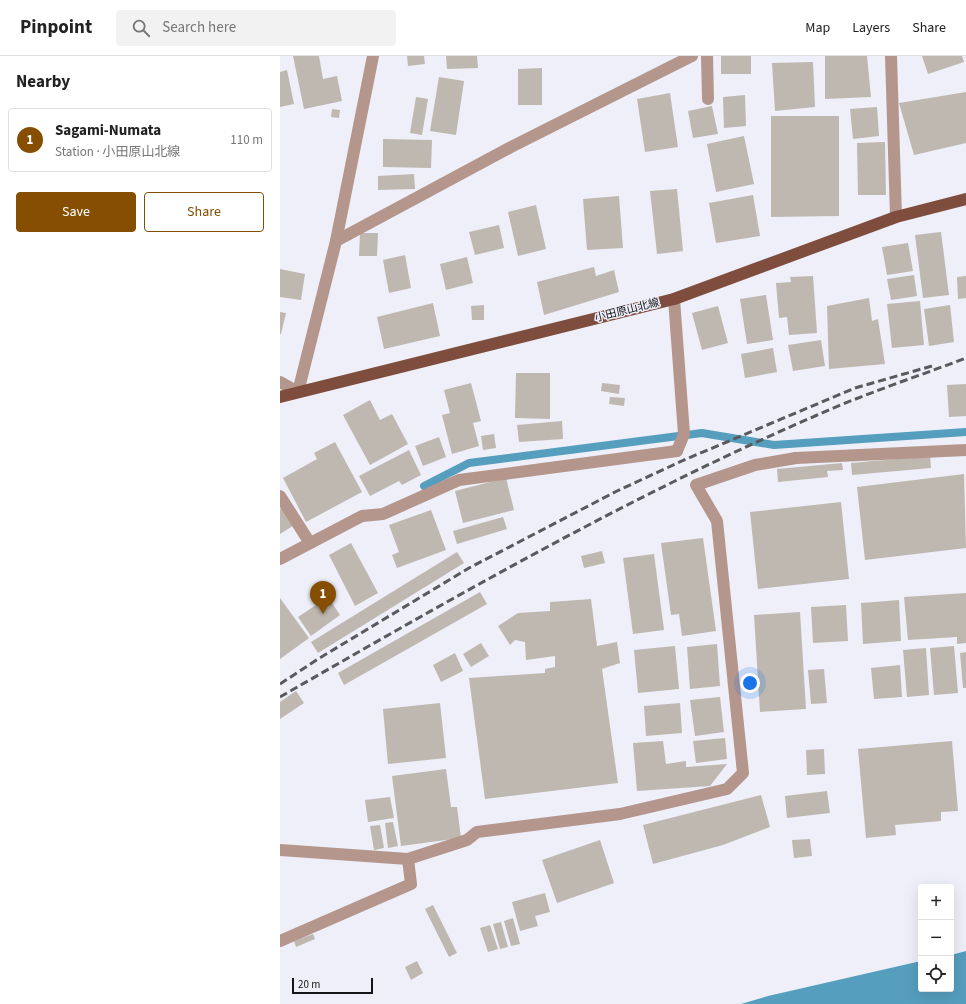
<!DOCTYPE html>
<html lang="en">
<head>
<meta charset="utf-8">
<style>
	:root { --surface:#fff; --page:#f2f2f2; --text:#222; --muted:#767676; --line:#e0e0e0; --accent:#854e00 }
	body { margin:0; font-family:"Source Sans 3","Noto Sans JP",sans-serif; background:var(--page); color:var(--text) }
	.controls { position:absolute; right:12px; bottom:12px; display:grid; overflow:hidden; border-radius:4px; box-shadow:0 4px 16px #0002 }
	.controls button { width:36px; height:36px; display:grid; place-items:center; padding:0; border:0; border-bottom:1px solid var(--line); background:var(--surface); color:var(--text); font:20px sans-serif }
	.scale { position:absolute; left:12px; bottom:10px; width:81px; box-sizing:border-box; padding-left:4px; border:2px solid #151519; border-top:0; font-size:11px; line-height:14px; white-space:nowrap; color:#151519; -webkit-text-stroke:3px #eeeff8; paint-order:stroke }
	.you { position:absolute; left:470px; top:627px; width:14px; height:14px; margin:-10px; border:3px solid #fff; border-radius:50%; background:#1a73e8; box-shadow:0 0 0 6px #1a73e833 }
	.badge { display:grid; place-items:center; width:26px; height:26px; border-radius:50%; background:var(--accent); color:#fff; font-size:13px; font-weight:700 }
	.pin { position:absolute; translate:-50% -33px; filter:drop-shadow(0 1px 2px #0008) }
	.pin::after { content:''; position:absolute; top:21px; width:14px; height:12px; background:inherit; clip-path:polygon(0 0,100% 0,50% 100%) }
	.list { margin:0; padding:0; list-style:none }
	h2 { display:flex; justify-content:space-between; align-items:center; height:52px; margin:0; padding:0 16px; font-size:17px }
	h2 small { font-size:13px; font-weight:400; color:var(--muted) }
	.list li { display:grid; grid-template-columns:26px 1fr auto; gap:12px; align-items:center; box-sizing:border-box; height:64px; margin:0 8px 8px; padding:0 8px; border:1px solid var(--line); border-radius:4px }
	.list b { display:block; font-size:15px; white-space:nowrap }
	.list p { margin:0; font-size:13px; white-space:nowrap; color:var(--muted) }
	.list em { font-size:13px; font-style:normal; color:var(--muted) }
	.actions { display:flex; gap:8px; padding:12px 16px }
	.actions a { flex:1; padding:9px 0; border:1px solid var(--accent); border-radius:4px; text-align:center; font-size:14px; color:var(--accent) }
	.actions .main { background:var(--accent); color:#fff }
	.icon { flex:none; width:22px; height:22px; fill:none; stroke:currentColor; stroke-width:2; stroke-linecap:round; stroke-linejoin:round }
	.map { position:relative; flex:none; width:686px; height:948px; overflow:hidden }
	header { display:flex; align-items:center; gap:24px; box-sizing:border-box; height:56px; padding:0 20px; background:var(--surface); border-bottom:1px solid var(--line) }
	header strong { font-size:19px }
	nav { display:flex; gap:22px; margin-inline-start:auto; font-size:14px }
	.search { width:280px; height:36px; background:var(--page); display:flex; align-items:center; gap:10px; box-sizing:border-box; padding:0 14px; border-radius:4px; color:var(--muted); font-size:15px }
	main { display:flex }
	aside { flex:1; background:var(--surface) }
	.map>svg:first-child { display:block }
</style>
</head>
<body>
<header>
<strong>Pinpoint</strong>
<div class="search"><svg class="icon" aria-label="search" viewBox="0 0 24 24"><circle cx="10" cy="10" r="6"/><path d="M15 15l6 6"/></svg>Search here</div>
<nav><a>Map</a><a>Layers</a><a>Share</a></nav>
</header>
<main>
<aside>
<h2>Nearby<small></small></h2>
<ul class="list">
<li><span class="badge">1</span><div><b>Sagami-Numata</b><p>Station · 小田原山北線</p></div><em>110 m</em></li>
</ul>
<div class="actions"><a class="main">Save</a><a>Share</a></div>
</aside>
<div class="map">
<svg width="686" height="948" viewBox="0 0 686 948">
	<rect width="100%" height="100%" fill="#eeeff8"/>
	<polygon fill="#569ebe" points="686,895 686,948 461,948 488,940 641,905 641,933 671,933 671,899"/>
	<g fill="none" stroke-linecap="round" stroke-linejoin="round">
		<polyline stroke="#569ebe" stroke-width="8" points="144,430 189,407 422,377 494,389 686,376"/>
	</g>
	<g fill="#bfb8b1">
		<polygon points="13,0 39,0 43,23 57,20 62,45 24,53"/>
		<polygon points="127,0 144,0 145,8 128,10"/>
		<polygon points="166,0 197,0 198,12 167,13"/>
		<rect x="441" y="0" width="30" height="18"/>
		<polygon points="545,0 587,0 591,41 545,43"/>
		<polygon points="642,0 682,0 684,6 648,18"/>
		<polygon points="533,6 535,51 495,55 492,7"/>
		<polygon points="262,12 262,49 238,49 238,13"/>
		<polygon points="7,14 14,48 0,51 0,16"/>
		<polygon points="159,21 184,25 176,79 150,75"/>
		<polygon points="686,36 686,87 634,99 619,47"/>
		<polygon points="390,37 398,91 365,96 357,43"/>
		<polygon points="465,39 466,70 444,72 443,41"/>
		<polygon points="136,41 148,43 142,79 130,77"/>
		<polygon points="432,50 438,78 413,82 408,55"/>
		<polygon points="597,51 599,80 573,83 570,53"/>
		<polygon points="52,53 60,54 59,62 51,61"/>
		<polygon points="491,60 559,60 559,160 491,161"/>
		<polygon points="464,80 474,128 436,136 427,88"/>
		<polygon points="103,83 152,84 151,112 103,111"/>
		<polygon points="605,86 606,139 578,139 577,87"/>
		<polygon points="134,118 135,133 98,134 98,120"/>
		<polygon points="397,133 403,195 377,198 370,135"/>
		<polygon points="473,139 480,180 436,187 429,147"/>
		<polygon points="339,140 343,192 307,194 303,143"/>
		<polygon points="256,149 266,193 238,200 228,156"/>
		<polygon points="219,169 224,192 195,199 189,176"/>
		<polygon points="661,176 669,239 643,242 635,179"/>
		<polygon points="80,177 98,177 97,200 79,200"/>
		<polygon points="628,187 633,215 607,219 602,191"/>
		<polygon points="125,199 131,232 109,237 103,204"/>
		<polygon points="187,201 193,227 166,234 160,208"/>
		<polygon points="314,211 316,220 334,214 339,236 264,259 257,226"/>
		<polygon points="0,213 25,218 21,244 0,241"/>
		<polygon points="634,219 637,240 611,244 607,223"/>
		<polygon points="533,220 537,277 509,279 507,261 499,262 496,227 511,226 510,221"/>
		<polygon points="686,220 686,242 678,243 677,221"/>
		<polygon points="486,239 493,284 467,288 460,243"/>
		<polygon points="589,242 592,265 598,263 605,308 549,313 547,250"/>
		<polygon points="640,245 644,289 612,292 607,248"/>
		<polygon points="153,247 160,280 104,293 97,261"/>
		<polygon points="204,249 204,264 192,264 191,250"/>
		<polygon points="670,249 674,286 649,290 644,253"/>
		<polygon points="438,250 448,287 422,294 412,257"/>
		<polygon points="0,256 6,257 1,278 0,278"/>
		<polygon points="541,284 545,310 513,315 508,289"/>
		<polygon points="493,292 497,316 465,322 461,298"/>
		<polygon points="236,317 270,317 270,363 235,362"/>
		<polygon points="191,327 201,365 193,367 199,390 172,398 162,359 170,357 164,334"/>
		<polygon points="322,327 340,329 339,338 321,335"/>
		<polygon points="686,328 686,360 669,361 667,329"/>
		<polygon points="330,341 345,342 344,350 329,348"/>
		<polygon points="90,344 100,364 112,358 128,388 90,409 63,359"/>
		<polygon points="282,365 283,383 239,386 237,369"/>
		<polygon points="214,378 216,392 203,394 201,380"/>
		<polygon points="159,381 166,401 143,410 135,390"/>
		<polygon points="55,386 82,436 26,466 3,422 37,403 34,397"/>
		<polygon points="129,394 141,419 122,429 119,425 90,440 79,420"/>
		<polygon points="650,400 651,412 572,419 571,407"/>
		<polygon points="562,407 563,414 547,415 548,421 498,426 497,413"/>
		<polygon points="684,418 686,492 585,504 577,431"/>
		<polygon points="226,422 234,454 183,467 175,435"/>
		<polygon points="561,446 569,523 478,533 470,456"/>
		<polygon points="5,450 16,468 0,478 0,453"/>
		<polygon points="151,454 166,494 117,512 112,499 119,496 109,469"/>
		<polygon points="223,461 227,473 177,488 173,475"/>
		<polygon points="423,482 436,575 402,580 399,558 391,559 381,487"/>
		<polygon points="71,487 98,537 75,550 49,499"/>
		<polygon points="322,495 325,507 304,512 301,500"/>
		<polygon points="177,496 184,507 38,597 31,586"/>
		<polygon points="374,498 384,574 353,578 343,502"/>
		<polygon points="200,536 207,548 64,629 58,617"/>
		<polygon points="686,537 686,587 677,588 677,581 628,584 624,541"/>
		<polygon points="48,541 60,559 31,580 18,561"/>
		<polygon points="0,542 29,582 0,603"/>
		<polygon points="311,543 317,590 337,586 340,607 322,613 338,727 205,743 189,622 265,617 265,613 275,611 275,600 246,604 245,586 235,584 230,589 218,570 238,557 270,555 270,546"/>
		<polygon points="619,544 621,585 583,588 581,547"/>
		<polygon points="566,549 568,585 533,587 531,551"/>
		<polygon points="520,556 526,653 480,656 474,559"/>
		<polygon points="201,587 209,600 191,611 183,598"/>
		<polygon points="437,588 440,630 410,633 407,591"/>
		<polygon points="395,590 399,633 358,637 354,594"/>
		<polygon points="674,590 678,637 654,639 650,592"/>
		<polygon points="646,592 649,639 627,641 623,594"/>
		<polygon points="686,596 686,632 683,632 680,597"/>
		<polygon points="175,597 183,615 161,626 153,609"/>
		<polygon points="620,609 622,641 594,643 591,612"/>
		<polygon points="544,613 547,647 531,648 528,614"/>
		<polygon points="16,635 24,647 0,663 0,646"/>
		<polygon points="440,641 444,676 415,680 410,644"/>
		<polygon points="160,647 166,702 108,708 103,653"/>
		<polygon points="400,647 402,677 366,680 364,650"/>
		<polygon points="445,682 447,703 416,707 413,685"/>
		<polygon points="383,685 386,708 406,705 406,711 447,708 430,730 357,735 353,687"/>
		<polygon points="672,685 678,755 661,756 661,765 615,769 616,779 586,782 578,693"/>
		<polygon points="544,693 545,718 527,719 526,694"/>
		<polygon points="166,713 171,751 177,751 181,782 121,790 112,720"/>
		<polygon points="547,735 550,757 507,762 505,740"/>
		<polygon points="481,739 490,771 443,789 373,808 363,769"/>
		<polygon points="110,741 114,762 88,766 85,744"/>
		<polygon points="113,766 118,790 108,792 105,767"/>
		<polygon points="100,769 104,792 94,794 90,770"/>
		<polygon points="530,783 532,800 514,802 512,784"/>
		<polygon points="320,784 334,827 277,847 262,804"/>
		<polygon points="265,837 270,856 255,860 258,870 240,875 232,846"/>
		<polygon points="153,849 177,897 169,901 145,853"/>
		<polygon points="233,862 240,888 231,890 224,865"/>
		<polygon points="221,866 228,891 220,893 213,868"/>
		<polygon points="210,869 218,893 208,896 200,872"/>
		<polygon points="33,878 35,883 16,891 14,885"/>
		<polygon points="137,905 143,917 131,924 125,911"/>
	</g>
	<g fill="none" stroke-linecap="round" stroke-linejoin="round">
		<g stroke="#b4968d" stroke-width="12">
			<polyline points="427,0 428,43"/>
			<polyline points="611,0 616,161"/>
			<polyline points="56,185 231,91 412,0"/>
			<polyline points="0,440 30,487"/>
			<polyline points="0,503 82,460 103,458 179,424 397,395"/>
			<polyline points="0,794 128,803"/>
			<polyline points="0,885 131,828 128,803 187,784 197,776 340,758 447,733 463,717 437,465 416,429 475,409 516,402"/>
		</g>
		<g stroke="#b4968d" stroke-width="12">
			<polyline points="394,243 404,378 397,395"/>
			<polyline points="0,326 18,336 56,185 93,0"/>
			<polyline points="516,402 686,394"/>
		</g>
		<polyline stroke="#7f4d3d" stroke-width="12" points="0,341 394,243 616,161 686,143"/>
		<g stroke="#59595e" stroke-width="3" stroke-dasharray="8 4" stroke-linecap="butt">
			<polyline points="0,628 38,603 189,512 337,435 404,404 575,332 652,310"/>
			<path d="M0 641C174 541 350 440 535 360 584 338 636 321 686 302"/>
		</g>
	</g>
	<g text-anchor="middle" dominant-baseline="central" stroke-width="3" stroke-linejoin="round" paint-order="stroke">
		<g font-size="11" fill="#151519" stroke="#eeeff8">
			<text transform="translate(347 254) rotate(-14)">小田原山北線</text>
		</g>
	</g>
</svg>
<div class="controls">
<button>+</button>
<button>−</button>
<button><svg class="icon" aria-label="locate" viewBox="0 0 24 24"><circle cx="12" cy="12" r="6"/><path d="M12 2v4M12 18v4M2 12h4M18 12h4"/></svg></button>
</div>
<div class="scale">20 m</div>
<div class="you"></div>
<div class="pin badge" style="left:43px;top:558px">1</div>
</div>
</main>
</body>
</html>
